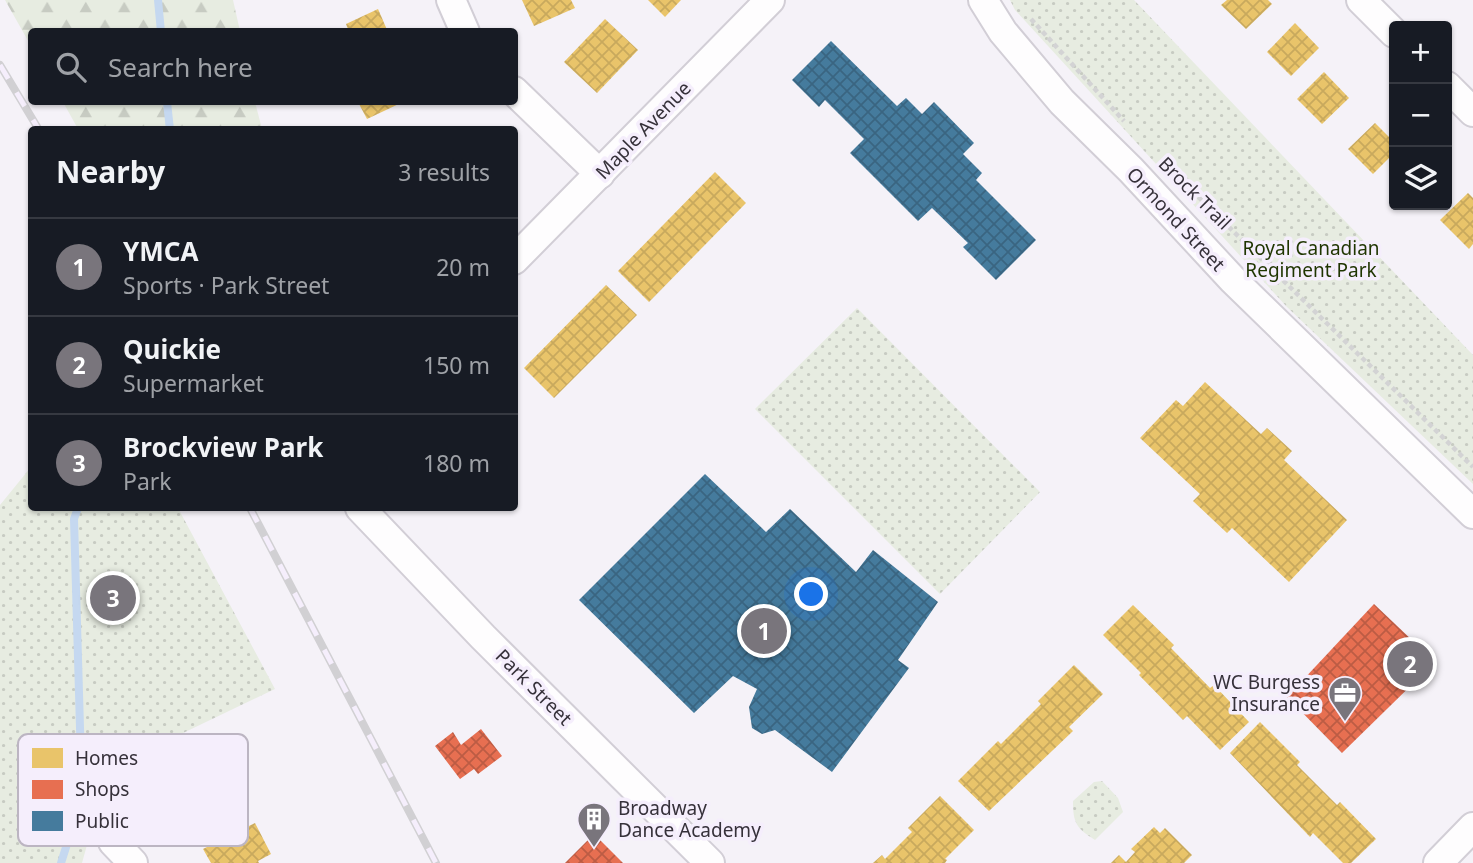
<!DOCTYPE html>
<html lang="en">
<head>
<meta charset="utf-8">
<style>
	:root { --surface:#171b24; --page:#242831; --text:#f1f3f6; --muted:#9ea1a6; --line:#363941; --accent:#79757c }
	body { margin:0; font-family:"Noto Sans",sans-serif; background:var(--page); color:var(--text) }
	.controls { position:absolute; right:21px; top:21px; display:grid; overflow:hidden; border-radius:7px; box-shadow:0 2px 5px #0004 }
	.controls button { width:63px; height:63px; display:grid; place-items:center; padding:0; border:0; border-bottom:2px solid var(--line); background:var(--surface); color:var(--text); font:35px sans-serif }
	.you { position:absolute; left:812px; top:595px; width:24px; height:24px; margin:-18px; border:5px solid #fff; border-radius:50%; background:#1a73e8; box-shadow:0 0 0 10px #1a73e833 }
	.badge { display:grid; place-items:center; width:46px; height:46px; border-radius:50%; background:var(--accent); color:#fff; font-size:23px; font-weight:700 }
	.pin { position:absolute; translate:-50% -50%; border:4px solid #fff; box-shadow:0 2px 7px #0006 }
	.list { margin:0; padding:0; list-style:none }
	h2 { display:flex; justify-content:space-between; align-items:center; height:91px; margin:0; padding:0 28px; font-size:30px }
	h2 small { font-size:23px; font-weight:400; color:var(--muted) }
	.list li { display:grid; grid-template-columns:46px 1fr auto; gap:21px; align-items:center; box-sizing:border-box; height:98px; padding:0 28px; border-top:2px solid var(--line) }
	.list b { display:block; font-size:26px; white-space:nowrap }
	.list p { margin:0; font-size:23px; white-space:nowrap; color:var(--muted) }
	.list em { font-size:23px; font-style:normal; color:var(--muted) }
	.icon { flex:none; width:38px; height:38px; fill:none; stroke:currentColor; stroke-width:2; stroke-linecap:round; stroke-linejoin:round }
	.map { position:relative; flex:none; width:1473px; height:863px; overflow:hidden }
	.search { position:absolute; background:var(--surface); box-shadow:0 2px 5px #0004; left:28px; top:28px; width:490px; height:77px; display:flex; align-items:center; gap:18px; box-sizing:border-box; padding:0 24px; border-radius:7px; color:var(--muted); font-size:26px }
	.panel { position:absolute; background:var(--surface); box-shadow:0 2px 5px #0004; left:28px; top:126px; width:490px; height:385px; border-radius:7px }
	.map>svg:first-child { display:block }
</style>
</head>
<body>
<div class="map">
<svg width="1473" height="863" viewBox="0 0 1473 863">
	<defs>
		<pattern id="grass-dots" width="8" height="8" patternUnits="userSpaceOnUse" patternTransform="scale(1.75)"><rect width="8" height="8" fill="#e7ece1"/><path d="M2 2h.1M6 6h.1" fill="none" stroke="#c7cbc2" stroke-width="1.8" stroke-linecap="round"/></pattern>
		<pattern id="forest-firs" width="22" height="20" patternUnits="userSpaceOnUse" patternTransform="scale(1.75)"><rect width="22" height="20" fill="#e7ece1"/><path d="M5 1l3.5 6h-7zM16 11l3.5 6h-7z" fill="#c7cbc2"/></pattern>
		<pattern id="homes-cross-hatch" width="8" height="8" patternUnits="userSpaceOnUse" patternTransform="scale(1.75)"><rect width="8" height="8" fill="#e9c46a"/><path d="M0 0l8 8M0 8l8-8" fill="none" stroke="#c8a95d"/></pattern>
		<pattern id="shops-cross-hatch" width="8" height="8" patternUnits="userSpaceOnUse" patternTransform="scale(1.75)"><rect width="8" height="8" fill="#e76f51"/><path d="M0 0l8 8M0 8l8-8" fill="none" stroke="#bc5c44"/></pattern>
		<pattern id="public-cross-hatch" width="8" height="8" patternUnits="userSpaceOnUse" patternTransform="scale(1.75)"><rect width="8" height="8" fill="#457b9d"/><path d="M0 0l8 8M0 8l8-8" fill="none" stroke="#3a6581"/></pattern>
	</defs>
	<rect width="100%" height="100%" fill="#f5f2f8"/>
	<g fill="url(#grass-dots)">
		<polygon points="1010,0 1134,0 1473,355 1473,484 1287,307 1015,10"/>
		<polygon points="857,308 1040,492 940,594 755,409"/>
		<polygon points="31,467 32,508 178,508 275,689 108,769 82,863 0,863 0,505"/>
		<path d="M1102 781 1118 798 1123 812 1095 840C1076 828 1073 823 1073 801L1094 782Z"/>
	</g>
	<g fill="url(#forest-firs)">
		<polygon points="5,0 233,0 240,31 32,32 31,46"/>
		<polygon points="63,102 255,102 262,129 78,129"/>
	</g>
	<g fill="url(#homes-cross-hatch)">
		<polygon points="522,0 571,0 575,8 534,26"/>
		<polygon points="648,0 681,0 665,17"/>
		<polygon points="1227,0 1268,0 1272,4 1246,29 1221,5"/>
		<polygon points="378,9 388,32 349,32 346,24"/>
		<polygon points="605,19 638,50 597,93 564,62"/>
		<polygon points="1295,23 1319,48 1291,76 1267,52"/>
		<polygon points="1324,72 1349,98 1322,124 1297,99"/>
		<polygon points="358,102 403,102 367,119"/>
		<polygon points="1375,123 1394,142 1394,153 1373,174 1348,149"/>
		<polygon points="715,172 746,203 649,302 618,271"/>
		<polygon points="1468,193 1473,198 1473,244 1469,249 1440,220"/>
		<polygon points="606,285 637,315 554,398 524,368"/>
		<polygon points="1205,382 1261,434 1267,428 1292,451 1284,460 1347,520 1289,582 1232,528 1227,533 1193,501 1200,494 1140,438 1176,400 1183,406"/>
		<polygon points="1133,605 1174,645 1171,648 1210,688 1214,685 1249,722 1220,750 1187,716 1183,720 1139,675 1141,673 1103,635"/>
		<polygon points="1074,665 1103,694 1069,727 1073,731 989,811 958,781 998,741 1001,744 1041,704 1038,701"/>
		<polygon points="1260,722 1300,762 1297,765 1337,805 1340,802 1376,839 1351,863 1343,863 1313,833 1310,837 1230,753"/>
		<polygon points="940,796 974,830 945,859 947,860 945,863 873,863 882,855 885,859 912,832 908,828"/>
		<polygon points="255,823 271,854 258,861 259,863 211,863 203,849"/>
		<polygon points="1154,827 1160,833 1165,828 1192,855 1184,863 1111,863 1119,855 1126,862 1135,852 1131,849"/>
	</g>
	<g fill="url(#shops-cross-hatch)">
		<polygon points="1374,604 1435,662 1342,753 1287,697"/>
		<polygon points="481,729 502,756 478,774 474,769 460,779 435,746 453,732 461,745"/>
		<polygon points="594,834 623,863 565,863"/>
	</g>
	<g fill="url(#public-cross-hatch)">
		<polygon points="831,41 897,106 906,98 922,114 934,102 974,143 963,154 982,173 976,180 1036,240 996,280 963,247 968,243 932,208 918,221 850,153 864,139 825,100 819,107 792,80"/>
		<polygon points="705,474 766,532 790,509 856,572 873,550 938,602 898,660 909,668 832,772 775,730 762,734 752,728 749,707 757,689 733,676 694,713 579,600"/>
	</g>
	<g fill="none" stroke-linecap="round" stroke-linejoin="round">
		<g stroke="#c5d8f0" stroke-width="8">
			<polyline points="158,0 161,32"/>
			<polyline points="167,102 170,130"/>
			<polyline points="61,863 82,797 74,519 78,508"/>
		</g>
		<defs>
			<g id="minor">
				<polyline points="451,0 465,32"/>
				<polyline points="983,0 1003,32 1062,102 1131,170 1233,280 1473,514"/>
				<polyline points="1361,0 1394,33"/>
				<polyline points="1447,86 1473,112"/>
				<polyline points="514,91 600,174"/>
				<polyline points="514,260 770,0"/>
				<polyline points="360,508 483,637 710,863"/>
				<polyline points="113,842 133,863"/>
				<polyline points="1438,863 1473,827"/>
			</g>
		</defs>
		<use href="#minor" stroke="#d2ced6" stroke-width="32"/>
		<g stroke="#d3d3d4" stroke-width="4.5" stroke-dasharray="5 3.5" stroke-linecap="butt">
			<polyline points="1031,19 1124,121"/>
			<polyline points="1174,173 1473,467"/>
		</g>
		<use href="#minor" stroke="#fefdfe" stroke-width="28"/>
		<defs>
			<g id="rail">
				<polyline points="0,65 39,130"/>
				<polyline points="250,508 436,863"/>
			</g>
		</defs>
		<use href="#rail" stroke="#d1d0d3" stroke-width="8"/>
		<use href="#rail" stroke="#f5eefc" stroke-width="5" stroke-dasharray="16" stroke-linecap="butt"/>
	</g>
	<defs>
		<symbol id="office-pin" viewBox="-11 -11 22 30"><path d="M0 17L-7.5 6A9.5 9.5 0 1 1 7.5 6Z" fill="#79757c" stroke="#f5eefc"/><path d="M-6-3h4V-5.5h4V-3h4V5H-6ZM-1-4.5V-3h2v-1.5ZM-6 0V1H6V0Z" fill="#fff"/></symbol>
		<symbol id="building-pin" viewBox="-11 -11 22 30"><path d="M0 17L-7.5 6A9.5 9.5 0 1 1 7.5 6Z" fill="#79757c" stroke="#f5eefc"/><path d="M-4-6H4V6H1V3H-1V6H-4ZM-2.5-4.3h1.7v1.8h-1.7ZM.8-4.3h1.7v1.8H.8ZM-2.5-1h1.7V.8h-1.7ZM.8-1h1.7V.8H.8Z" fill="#fff"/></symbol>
	</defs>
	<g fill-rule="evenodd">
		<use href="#office-pin" x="1326" y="674" width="38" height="52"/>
		<use href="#building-pin" x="575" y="800" width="38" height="52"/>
	</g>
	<g text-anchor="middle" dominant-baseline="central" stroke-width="7" stroke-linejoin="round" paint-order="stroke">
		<g font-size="19" fill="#36313a" stroke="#f5eefc">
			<text transform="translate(643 130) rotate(-46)">Maple Avenue</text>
			<text transform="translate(1195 193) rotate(45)">Brock Trail</text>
			<text transform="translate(1176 219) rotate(47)">Ormond Street</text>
			<text transform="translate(534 687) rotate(45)">Park Street</text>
		</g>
		<g font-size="19" fill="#1f3500" stroke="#f5eefc">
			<text x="1311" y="248">Royal Canadian<tspan x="1311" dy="22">Regiment Park</tspan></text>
		</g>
		<g font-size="19" fill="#36313a" stroke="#f5eefc" text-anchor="end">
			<text x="1320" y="682">WC Burgess<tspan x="1320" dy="22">Insurance</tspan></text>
			<text x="618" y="808" text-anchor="start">Broadway<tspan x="618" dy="22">Dance Academy</tspan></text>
		</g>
	</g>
	<rect x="18" y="734" width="230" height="112" rx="10" fill="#f5eefc" stroke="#bcb5c2" stroke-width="2"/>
	<rect x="32" y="748" width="31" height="20" fill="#e9c46a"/>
	<rect x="32" y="780" width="31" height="19" fill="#e76f51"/>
	<rect x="32" y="811" width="31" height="20" fill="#457b9d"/>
	<g font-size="19" fill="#36313a">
		<text x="75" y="765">Homes</text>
		<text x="75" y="796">Shops</text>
		<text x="75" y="828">Public</text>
	</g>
</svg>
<div class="controls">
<button>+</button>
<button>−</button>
<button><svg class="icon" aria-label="layers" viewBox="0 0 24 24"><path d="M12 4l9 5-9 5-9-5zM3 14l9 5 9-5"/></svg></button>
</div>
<div class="you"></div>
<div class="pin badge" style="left:764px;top:631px">1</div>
<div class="pin badge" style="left:1410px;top:664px">2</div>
<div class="pin badge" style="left:113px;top:598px">3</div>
<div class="search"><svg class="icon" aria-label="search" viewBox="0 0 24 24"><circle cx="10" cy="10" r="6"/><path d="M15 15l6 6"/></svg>Search here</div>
<section class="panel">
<h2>Nearby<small>3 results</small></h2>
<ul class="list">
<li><span class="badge">1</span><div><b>YMCA</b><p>Sports · Park Street</p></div><em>20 m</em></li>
<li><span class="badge">2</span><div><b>Quickie</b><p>Supermarket</p></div><em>150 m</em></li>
<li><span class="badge">3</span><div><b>Brockview Park</b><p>Park</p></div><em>180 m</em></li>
</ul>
</section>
</div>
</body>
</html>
